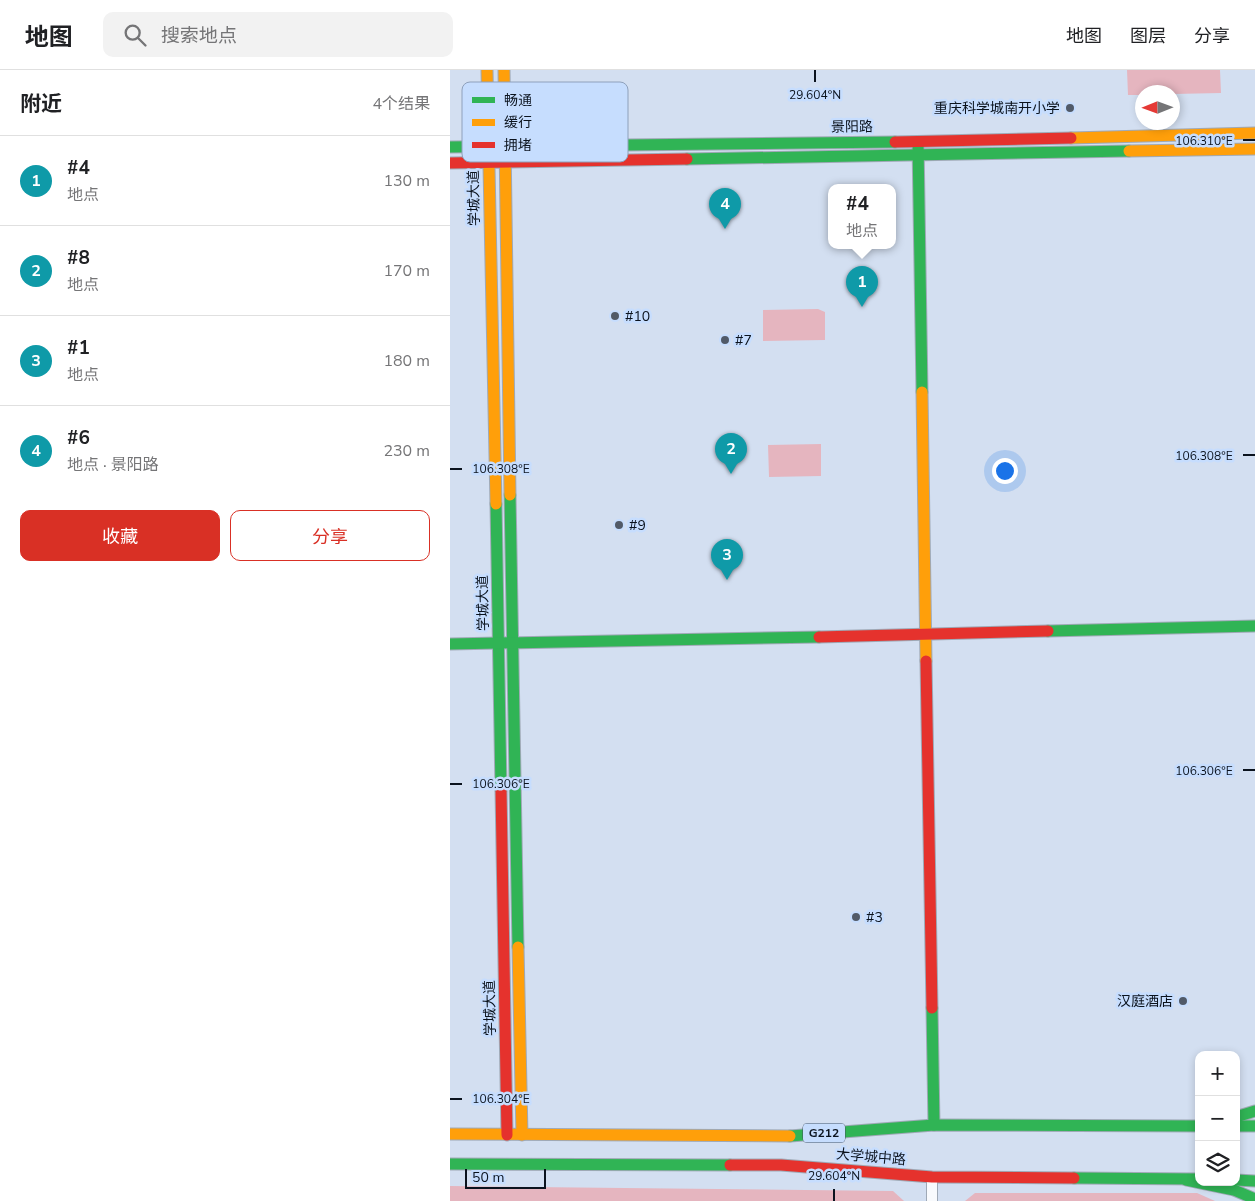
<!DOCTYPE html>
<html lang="zh">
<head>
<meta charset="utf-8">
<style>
	:root { --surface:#fff; --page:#f2f2f2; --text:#202124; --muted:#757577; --line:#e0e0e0; --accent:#d93025 }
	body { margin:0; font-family:"Nunito Sans","Noto Sans SC",sans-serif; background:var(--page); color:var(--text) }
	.controls { position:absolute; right:15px; bottom:15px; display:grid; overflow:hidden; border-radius:10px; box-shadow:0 2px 8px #0003 }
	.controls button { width:45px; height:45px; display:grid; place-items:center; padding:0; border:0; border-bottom:1px solid var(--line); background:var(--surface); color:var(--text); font:25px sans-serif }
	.compass { position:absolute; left:685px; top:15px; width:45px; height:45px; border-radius:50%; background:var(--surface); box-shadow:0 2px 8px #0003; rotate:269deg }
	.scale { position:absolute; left:15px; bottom:12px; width:81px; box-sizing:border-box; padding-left:5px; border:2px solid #0b131e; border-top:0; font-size:14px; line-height:18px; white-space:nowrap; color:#0b131e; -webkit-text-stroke:4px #c6ddfe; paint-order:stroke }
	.you { position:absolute; left:554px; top:400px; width:18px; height:18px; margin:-12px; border:4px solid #fff; border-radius:50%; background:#1a73e8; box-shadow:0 0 0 8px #1a73e833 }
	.badge { display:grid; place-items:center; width:32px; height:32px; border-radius:50%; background:var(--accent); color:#fff; font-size:16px; font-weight:700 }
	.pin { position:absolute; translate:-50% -41px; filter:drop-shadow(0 1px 2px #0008) }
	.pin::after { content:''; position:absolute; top:26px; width:18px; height:15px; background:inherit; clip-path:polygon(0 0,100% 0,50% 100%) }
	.popup { position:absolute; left:378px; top:114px; width:68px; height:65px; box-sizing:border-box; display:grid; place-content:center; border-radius:10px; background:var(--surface); filter:drop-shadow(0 1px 4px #0005); font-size:16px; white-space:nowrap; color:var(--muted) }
	.popup b { font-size:19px; color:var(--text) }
	.popup::after { content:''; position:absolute; left:50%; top:100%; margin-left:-10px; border:10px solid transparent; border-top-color:var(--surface) }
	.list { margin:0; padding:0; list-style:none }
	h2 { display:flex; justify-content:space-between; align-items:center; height:65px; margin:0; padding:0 20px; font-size:21px }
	h2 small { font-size:16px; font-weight:400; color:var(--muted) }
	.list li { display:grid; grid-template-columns:32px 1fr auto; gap:15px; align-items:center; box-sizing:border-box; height:90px; padding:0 20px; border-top:1px solid var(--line) }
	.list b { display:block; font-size:19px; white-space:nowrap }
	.list p { margin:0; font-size:16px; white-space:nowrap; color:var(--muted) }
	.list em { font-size:16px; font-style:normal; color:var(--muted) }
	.actions { display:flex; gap:10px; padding:15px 20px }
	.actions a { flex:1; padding:11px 0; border:1px solid var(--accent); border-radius:10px; text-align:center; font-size:18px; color:var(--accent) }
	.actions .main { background:var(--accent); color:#fff }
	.icon { flex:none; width:28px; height:28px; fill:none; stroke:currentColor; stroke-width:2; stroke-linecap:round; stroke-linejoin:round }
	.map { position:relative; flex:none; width:805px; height:1131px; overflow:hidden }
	header { display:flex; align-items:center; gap:30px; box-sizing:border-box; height:70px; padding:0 25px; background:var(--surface); border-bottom:1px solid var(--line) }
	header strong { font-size:24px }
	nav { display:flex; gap:28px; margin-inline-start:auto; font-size:18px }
	.search { width:350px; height:45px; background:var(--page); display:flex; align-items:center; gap:12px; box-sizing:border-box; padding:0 18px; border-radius:10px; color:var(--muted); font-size:19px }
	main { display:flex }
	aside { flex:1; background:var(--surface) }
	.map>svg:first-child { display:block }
</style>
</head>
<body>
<header>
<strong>地图</strong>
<div class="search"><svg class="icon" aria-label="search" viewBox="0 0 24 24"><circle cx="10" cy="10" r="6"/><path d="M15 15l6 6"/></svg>搜索地点</div>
<nav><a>地图</a><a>图层</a><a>分享</a></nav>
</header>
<main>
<aside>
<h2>附近<small>4个结果</small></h2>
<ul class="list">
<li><span class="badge" style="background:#0f9aa8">1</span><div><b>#4</b><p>地点</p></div><em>130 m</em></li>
<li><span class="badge" style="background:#0f9aa8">2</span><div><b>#8</b><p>地点</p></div><em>170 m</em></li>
<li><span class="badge" style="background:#0f9aa8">3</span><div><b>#1</b><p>地点</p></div><em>180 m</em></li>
<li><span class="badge" style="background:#0f9aa8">4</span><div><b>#6</b><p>地点 · 景阳路</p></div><em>230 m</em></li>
</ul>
<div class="actions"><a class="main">收藏</a><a>分享</a></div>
</aside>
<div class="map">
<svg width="805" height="1131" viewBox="0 0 805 1131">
	<rect width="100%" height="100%" fill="#d3dff1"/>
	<g fill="#e5b5bf">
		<polygon points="677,0 770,0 771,23 723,24 722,22 692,22 692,25 678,25"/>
		<polygon points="368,239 375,242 375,270 313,271 313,240"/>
		<polygon points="371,374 371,406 319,407 318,375"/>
		<polygon points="0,1116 443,1121 454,1131 0,1131"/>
		<polygon points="525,1123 747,1123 765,1131 515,1131"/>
	</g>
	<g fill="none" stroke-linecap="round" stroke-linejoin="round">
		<defs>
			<polyline id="street" points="482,1107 482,1131"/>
			<g id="fast">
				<polyline points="468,72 472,322"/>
				<polyline points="0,77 445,72"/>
				<polyline points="237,89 679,81"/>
				<polyline points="60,425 68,877"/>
				<polyline points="46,434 51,720"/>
				<polyline points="598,561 805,556"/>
				<polyline points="0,574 369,567"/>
				<polyline points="482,938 484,1055"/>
				<polyline points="786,1047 805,1041"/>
				<polyline points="786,1056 805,1056"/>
				<polyline points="340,1066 484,1055 749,1056"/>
				<polyline points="0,1094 280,1095"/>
				<polyline points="624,1108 749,1109"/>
				<polyline points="736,1110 784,1120 805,1129"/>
				<polyline points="786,1110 805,1111"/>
			</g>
			<g id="slow">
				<polyline points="37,0 46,434"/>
				<polyline points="54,0 60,425"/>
				<polyline points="621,68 805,63"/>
				<polyline points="679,81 805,79"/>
				<polyline points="472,322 476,591"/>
				<polyline points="68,877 72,1065"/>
				<polyline points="0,1064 340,1066"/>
			</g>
			<g id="jam">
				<polyline points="445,72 621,68"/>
				<polyline points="0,93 237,89"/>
				<polyline points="369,567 598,561"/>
				<polyline points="476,591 482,938"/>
				<polyline points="51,720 57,1065"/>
				<polyline points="280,1095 331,1095 482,1107 624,1108"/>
			</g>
		</defs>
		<use href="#street" stroke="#9fa9b6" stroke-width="12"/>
		<use href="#fast" stroke="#9fa9b6" stroke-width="13"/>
		<use href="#slow" stroke="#9fa9b6" stroke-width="13"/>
		<use href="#jam" stroke="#9fa9b6" stroke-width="13"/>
		<use href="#street" stroke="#f8fafd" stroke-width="10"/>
		<use href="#fast" stroke="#30b455" stroke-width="11"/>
		<use href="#slow" stroke="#ff9f0a" stroke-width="11"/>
		<use href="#jam" stroke="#e5322d" stroke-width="11"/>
	</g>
	<path fill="none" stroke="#0b131e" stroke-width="2" d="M365 0V12M793 70H805M793 385H805M0 399H12M793 700H805M0 714H12M0 1029H12M384 1119V1131"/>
	<g fill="#515a68" stroke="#c6ddfe" stroke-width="2">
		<circle cx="620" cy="38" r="5"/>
		<circle cx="165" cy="246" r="5"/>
		<circle cx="275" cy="270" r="5"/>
		<circle cx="169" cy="455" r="5"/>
		<circle cx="406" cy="847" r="5"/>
		<circle cx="733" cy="931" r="5"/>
	</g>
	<g text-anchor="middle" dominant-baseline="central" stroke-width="5" stroke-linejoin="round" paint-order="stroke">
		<rect fill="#c6ddfe" stroke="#435061" stroke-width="1" x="353" y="1053.5" width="42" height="19" rx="4"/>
		<g font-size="12" font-weight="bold" fill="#0b131e">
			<text x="374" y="1063">G212</text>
		</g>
		<g font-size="14" fill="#0b131e" stroke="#c6ddfe" text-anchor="start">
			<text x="610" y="38" text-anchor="end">重庆科学城南开小学</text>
			<text x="175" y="246">#10</text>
			<text x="285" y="270">#7</text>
			<text x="179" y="455">#9</text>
			<text x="416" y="847">#3</text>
			<text x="723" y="931" text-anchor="end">汉庭酒店</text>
		</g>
		<g font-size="14" fill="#0b131e" stroke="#c6ddfe">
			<text transform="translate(402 57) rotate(-1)">景阳路</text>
			<text transform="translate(24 128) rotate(-91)">学城大道</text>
			<text transform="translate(33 533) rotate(-91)">学城大道</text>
			<text transform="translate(40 938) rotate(-91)">学城大道</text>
			<text transform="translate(421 1087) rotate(5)">大学城中路</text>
		</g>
	</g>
	<rect x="12" y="12" width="166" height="80" rx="8" fill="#c6ddfe" stroke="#8ea0bb" stroke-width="1"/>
	<rect x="22" y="27" width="23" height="6" fill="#30b455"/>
	<rect x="22" y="49" width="23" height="7" fill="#ff9f0a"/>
	<rect x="22" y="72" width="23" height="6" fill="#e5322d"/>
	<g font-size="14" fill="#0b131e">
		<text x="54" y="35">畅通</text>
		<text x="54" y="57">缓行</text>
		<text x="54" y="80">拥堵</text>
	</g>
	<g font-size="12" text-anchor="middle" fill="#0b131e" stroke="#c6ddfe" stroke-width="5" stroke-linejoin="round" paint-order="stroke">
		<text x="365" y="29">29.604°N</text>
		<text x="754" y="75">106.310°E</text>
		<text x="754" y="390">106.308°E</text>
		<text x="51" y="403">106.308°E</text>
		<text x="754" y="705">106.306°E</text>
		<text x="51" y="718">106.306°E</text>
		<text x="51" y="1033">106.304°E</text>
		<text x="384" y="1110">29.604°N</text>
	</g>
</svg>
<div class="controls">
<button>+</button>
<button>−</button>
<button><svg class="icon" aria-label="layers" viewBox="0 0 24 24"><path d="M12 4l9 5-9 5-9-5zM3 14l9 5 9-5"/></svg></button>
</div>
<svg class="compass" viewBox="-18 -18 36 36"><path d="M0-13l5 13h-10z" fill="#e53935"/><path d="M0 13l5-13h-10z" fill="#757577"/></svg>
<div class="scale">50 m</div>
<div class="you"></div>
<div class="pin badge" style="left:412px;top:237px;background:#0f9aa8">1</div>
<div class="popup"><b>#4</b>地点</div>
<div class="pin badge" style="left:281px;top:404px;background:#0f9aa8">2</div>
<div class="pin badge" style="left:277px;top:510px;background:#0f9aa8">3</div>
<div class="pin badge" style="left:275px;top:159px;background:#0f9aa8">4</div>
</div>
</main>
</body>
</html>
